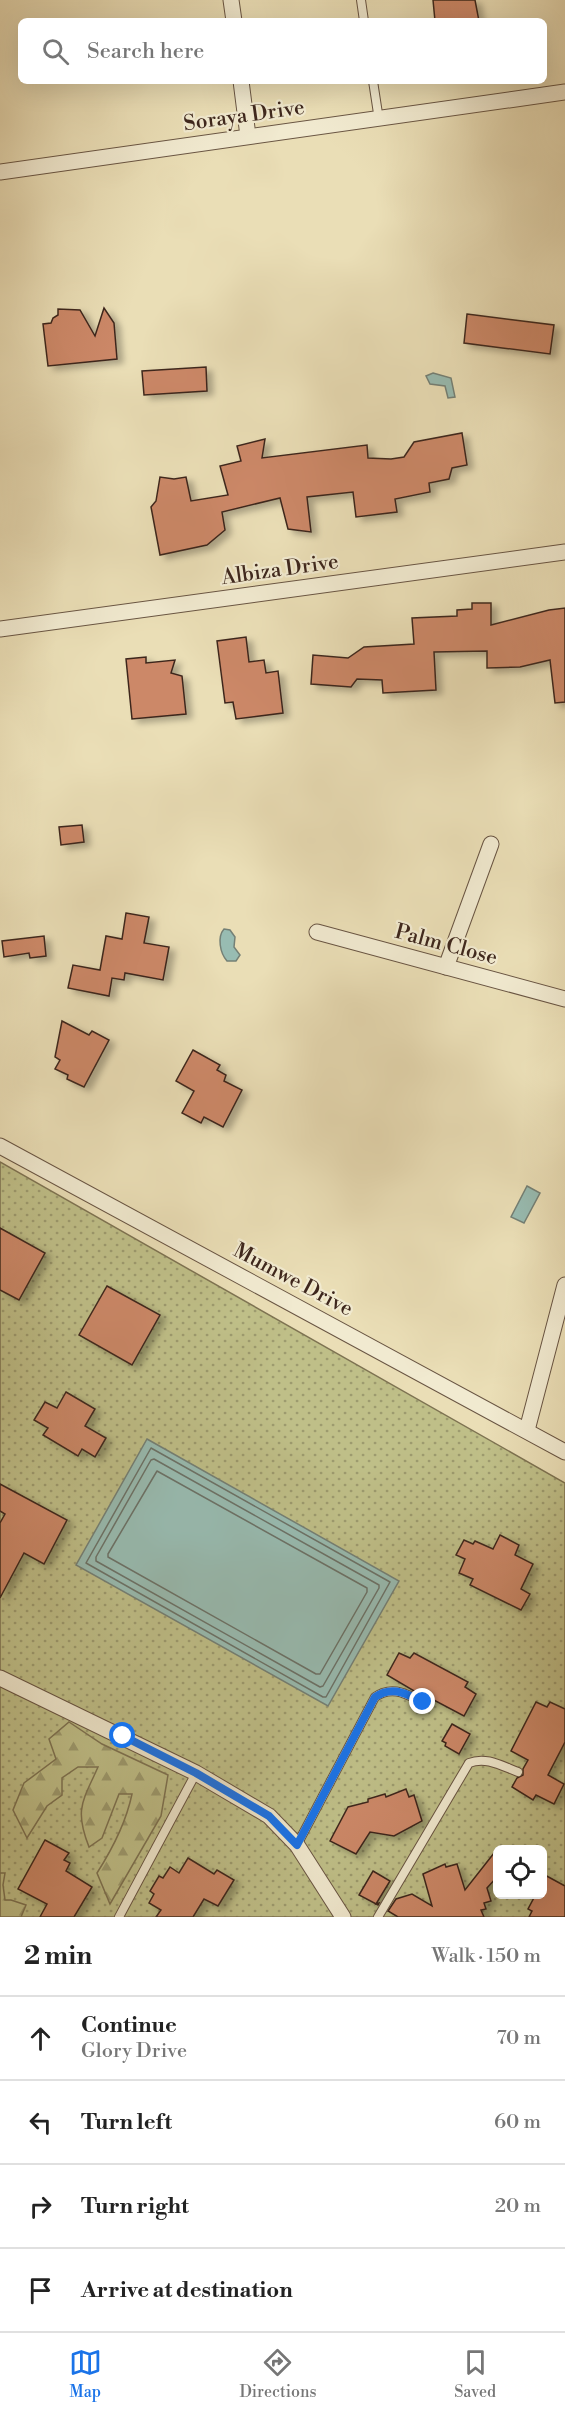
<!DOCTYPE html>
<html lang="en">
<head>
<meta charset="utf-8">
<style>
	:root { --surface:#fff; --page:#f2f2f2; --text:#222; --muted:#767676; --line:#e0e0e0; --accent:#1a73e8 }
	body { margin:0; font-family:"Libre Bodoni",serif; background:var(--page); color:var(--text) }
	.controls { position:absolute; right:18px; bottom:18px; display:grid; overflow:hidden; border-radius:9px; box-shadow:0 6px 24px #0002 }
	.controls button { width:54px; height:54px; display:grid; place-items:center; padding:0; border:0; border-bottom:2px solid var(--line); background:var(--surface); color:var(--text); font:30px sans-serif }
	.stop { position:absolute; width:18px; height:18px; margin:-14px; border:4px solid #1a73e8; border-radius:50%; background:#fff }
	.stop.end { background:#1a73e8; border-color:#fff; box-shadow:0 2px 6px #0008 }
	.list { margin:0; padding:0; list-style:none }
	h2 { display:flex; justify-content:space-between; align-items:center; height:78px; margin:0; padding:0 24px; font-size:26px }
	h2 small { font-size:20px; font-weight:400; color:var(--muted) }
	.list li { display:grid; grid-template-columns:39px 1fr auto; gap:18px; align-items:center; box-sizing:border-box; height:84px; padding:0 24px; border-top:2px solid var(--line) }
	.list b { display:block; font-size:22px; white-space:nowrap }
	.list p { margin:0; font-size:20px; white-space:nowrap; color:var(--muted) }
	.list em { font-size:20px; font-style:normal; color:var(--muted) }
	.icon { flex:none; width:33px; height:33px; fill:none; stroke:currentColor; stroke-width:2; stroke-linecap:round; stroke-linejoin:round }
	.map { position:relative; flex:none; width:565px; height:1917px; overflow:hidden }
	.search { position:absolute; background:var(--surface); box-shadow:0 6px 24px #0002; left:18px; right:18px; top:18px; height:66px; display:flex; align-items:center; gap:15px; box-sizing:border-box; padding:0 21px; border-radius:9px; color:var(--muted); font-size:22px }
	.sheet { height:414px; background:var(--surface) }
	nav { display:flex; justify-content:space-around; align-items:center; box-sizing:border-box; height:84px; border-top:2px solid var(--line); background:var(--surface); font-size:16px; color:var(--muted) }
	nav a { display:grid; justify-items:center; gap:3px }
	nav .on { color:var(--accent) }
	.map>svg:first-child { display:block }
</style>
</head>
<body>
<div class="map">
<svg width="565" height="1917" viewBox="0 0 565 1917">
	<defs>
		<pattern id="green-dots" width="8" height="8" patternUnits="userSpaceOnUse" patternTransform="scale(1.5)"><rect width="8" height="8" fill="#bfbf88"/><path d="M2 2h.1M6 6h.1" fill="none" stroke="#9d9b6f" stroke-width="1.8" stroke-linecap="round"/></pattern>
		<pattern id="forest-firs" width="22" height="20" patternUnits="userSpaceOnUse" patternTransform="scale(1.5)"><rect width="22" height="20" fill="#bfbf88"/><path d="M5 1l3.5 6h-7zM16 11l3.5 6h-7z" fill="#9d9b6f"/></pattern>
		<filter id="shadow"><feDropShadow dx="6" dy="4" stdDeviation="3" flood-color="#0004"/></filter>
	</defs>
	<rect width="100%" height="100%" fill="#eadeb6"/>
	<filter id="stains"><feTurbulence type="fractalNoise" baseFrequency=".00333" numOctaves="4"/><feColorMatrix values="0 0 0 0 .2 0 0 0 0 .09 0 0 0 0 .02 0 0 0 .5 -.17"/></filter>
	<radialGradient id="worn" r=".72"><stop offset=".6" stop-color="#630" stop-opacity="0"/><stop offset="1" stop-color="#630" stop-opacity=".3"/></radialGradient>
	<path fill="url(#green-dots)" stroke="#7e7352" stroke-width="1.5" fill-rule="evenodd" d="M0 1162 565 1483V1917H0ZM498 1850H542V1894H498Z"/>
	<g fill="url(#forest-firs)" stroke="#7e7352" stroke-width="1.5">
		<path d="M69 1722 102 1744 168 1775 161 1816 110 1904 97 1873C113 1848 126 1823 132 1794H119L102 1838 89 1847C74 1809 83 1801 98 1767H78L62 1778V1795L47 1806 27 1838 13 1810 24 1783 56 1759 49 1739Z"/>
		<polygon points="0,1873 5,1873 3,1885 5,1900 11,1900 26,1905 21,1917 0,1917"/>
	</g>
	<g fill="#98bcb2" stroke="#748076" stroke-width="1.5">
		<polygon points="433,373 451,378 455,397 448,398 445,386 430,384 426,376"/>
		<path d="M224 929 230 930 235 937 234 947 240 955 236 961H227C220 953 217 937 224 929Z"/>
		<polygon points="527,1186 540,1193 524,1223 511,1217"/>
		<polygon points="147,1439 399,1581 328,1706 76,1565"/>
	</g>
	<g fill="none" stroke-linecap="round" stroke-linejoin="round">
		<g stroke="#6b7268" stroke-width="1.5">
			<polygon points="151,1448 390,1582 326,1697 323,1697 86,1563"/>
			<polygon points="154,1459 379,1585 379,1588 323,1686 320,1687 96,1561 96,1557 151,1460"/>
			<polygon points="157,1471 367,1588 367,1592 320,1674 316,1674 108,1557 108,1554"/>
		</g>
	</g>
	<g fill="#cc8867" stroke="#3e271d" stroke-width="1.5" filter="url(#shadow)">
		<polygon points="433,0 475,0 479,21 435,21"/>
		<polygon points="104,308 114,323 117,359 48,366 43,324 51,323 53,318 58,315 58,309 80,310 95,336"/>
		<polygon points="467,314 554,325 550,354 464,343"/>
		<polygon points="206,367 207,391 144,395 142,371"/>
		<polygon points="462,433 467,465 452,468 449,479 429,483 430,492 395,499 397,512 356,517 353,492 307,497 311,532 288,529 280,498 222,512 225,530 207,545 160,555 151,507 156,501 160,477 174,479 186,477 191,501 228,495 220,466 241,461 237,446 265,439 262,458 367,445 368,458 391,459 404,457 414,442"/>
		<polygon points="472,603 491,603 491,625 549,610 565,608 565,702 555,703 550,660 520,667 487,668 487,651 434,652 436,690 383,693 382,680 357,679 351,687 311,684 313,655 348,658 364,647 414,644 412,618 457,616 457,610 472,609"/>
		<polygon points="246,637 249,662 264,660 266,673 278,671 283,713 236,719 233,702 225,703 217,641"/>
		<polygon points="146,657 146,663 175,660 171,673 182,676 186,714 132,719 126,659"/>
		<polygon points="82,825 84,842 61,845 59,827"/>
		<polygon points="126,913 149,917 144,943 169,947 163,980 125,973 124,980 112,978 109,996 68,988 73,965 100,970 106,936 122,939"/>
		<polygon points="44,936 46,956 30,958 29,953 4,957 2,941"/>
		<polygon points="62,1021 89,1035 92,1031 109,1040 84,1087 67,1079 68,1075 55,1069 60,1060 55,1057"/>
		<polygon points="193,1050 220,1065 217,1070 226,1075 224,1081 242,1090 223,1127 204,1117 201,1123 182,1113 194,1091 176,1081"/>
		<polygon points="0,1228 45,1253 19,1300 0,1290"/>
		<polygon points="107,1286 160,1315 132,1365 79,1335"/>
		<polygon points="66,1392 95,1409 85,1426 106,1438 95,1457 82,1449 78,1456 43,1435 48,1428 34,1420 45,1402 57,1408"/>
		<polygon points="0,1484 67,1520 44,1564 24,1553 0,1598 0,1523 5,1514 0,1511"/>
		<polygon points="500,1535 519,1545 515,1555 533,1564 521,1589 530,1594 521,1610 470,1585 473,1579 459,1573 465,1559 456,1555 464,1540 473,1544 475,1541 493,1549"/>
		<polygon points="399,1653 410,1658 414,1653 468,1682 465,1687 476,1694 464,1716 432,1699 431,1701 387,1675"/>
		<polygon points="536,1702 547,1707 550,1702 565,1709 565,1742 548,1775 564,1784 554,1804 536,1795 533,1800 512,1787 517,1778 523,1775 523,1769 528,1760 511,1751"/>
		<polygon points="452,1724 470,1734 459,1754 445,1746 446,1743 442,1741"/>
		<polygon points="406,1789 409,1797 414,1795 422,1821 394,1836 370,1832 356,1854 330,1841 348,1807 368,1802 368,1799 385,1794 386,1797"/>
		<polygon points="45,1840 69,1853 64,1860 70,1863 66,1871 92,1887 74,1917 40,1917 47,1904 18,1889"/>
		<polygon points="498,1848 498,1876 487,1888 491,1901 484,1903 486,1909 481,1910 484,1917 398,1917 388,1911 396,1899 412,1894 432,1906 423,1874 445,1864 446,1867 457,1864 465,1890"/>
		<polygon points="188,1858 214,1874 217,1870 234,1880 218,1906 204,1899 193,1917 156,1917 161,1910 149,1903 154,1894 150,1891 159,1876 163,1878 170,1867 179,1873"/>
		<polygon points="373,1871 390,1881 376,1904 379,1903 378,1905 359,1895"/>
		<polygon points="543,1874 565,1886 565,1917 529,1917 532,1911 528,1909 536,1894 543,1894"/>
	</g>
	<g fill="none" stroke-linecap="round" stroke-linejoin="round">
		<defs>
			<g id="lane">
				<polyline points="361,0 364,21"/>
				<polyline points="373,81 379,120"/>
				<path d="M297 1845 375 1697C392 1685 406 1694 423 1702"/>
				<polyline points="119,1917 196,1773"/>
				<path d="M378 1917 469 1763C486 1756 502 1766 518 1772"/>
			</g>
			<g id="street">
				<polyline points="231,0 234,21"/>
				<polyline points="241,81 248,136"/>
				<polyline points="0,172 565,92"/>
				<polyline points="0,629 565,552"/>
				<polyline points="317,932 565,999"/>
				<polyline points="446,967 491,844"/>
				<polyline points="0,1146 565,1452"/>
				<polyline points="527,1430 565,1285"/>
				<polyline points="0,1678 196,1773 269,1816 297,1845 343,1917"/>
			</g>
		</defs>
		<use href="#lane" stroke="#695543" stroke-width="10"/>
		<use href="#street" stroke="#695543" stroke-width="17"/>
		<use href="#lane" stroke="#f1ead0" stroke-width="8"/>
		<use href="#street" stroke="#f1ead0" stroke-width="15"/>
	</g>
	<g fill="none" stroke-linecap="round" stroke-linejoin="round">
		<path stroke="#1a73e8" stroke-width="8" d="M123 1736 196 1773 269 1816 297 1845 375 1697C393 1685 406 1694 423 1702"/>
	</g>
	<g text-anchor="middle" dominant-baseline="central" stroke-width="4.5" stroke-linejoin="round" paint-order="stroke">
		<g font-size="21" fill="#3e271d" stroke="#f1ead0">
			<text transform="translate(244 116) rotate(-8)">Soraya Drive</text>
			<text transform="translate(280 570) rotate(-8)">Albiza Drive</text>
			<text transform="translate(446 945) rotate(15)">Palm Close</text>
			<text transform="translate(293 1280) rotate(28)">Mumwe Drive</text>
		</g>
	</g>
	<rect width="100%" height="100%" filter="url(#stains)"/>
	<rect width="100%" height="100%" fill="url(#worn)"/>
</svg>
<div class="controls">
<button><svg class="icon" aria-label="locate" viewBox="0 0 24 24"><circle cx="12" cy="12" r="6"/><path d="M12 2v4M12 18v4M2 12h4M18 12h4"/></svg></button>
</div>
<div class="stop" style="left:123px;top:1736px"></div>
<div class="stop end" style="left:423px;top:1702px"></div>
<div class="search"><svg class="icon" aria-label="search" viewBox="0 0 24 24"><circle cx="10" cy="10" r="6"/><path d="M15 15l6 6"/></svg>Search here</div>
</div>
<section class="sheet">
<h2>2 min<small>Walk · 150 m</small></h2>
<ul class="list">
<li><svg class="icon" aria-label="ahead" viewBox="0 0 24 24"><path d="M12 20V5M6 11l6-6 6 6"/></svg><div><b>Continue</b><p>Glory Drive</p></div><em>70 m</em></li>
<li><svg class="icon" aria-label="left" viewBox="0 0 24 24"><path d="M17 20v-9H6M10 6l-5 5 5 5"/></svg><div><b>Turn left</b></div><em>60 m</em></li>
<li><svg class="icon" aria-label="right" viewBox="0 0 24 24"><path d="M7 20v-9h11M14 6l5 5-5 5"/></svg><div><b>Turn right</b></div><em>20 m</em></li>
<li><svg class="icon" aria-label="arrive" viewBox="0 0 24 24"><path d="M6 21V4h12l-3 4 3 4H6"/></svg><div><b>Arrive at destination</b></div></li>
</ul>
</section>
<nav>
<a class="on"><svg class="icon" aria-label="map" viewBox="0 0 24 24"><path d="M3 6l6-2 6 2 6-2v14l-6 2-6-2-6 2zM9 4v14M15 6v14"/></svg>Map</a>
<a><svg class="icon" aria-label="directions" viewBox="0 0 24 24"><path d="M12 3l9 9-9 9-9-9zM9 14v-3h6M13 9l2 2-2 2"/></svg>Directions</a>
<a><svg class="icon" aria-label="saved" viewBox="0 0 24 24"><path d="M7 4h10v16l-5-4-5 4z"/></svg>Saved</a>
</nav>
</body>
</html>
